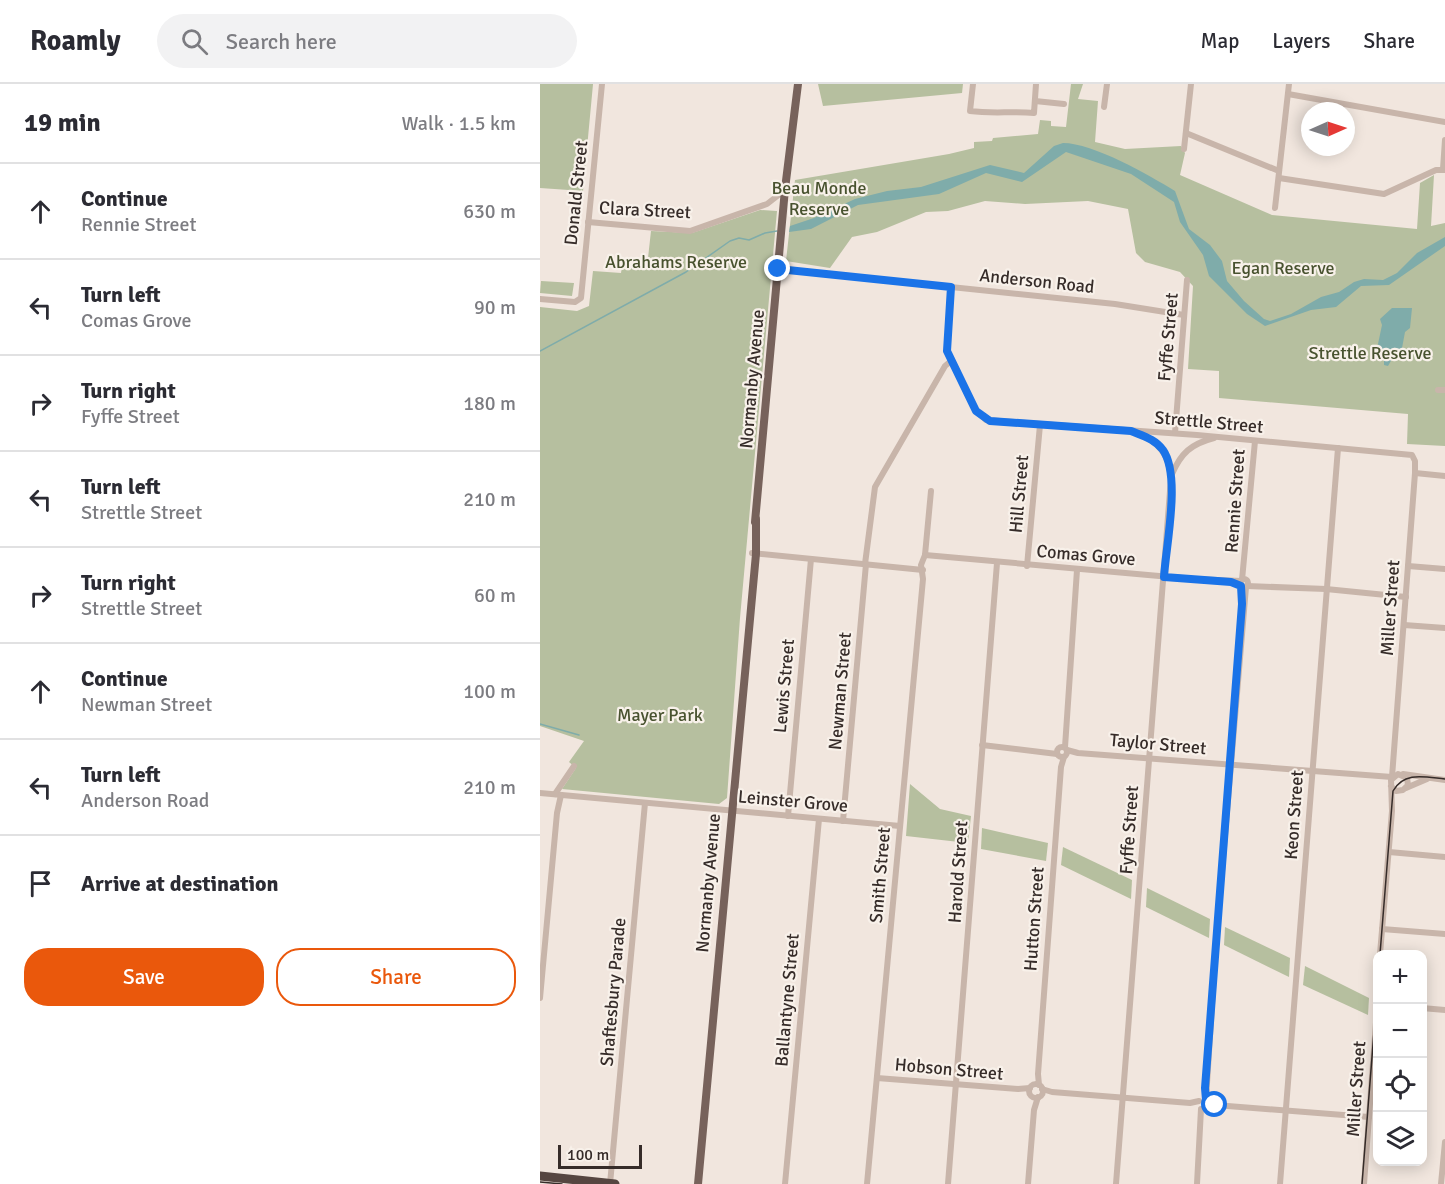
<!DOCTYPE html>
<html lang="en">
<head>
<meta charset="utf-8">
<style>
	:root { --surface:#fff; --page:#f2f2f3; --text:#2b2b33; --muted:#7c7c81; --line:#e1e1e2; --accent:#ea580c }
	body { margin:0; font-family:Signika,sans-serif; background:var(--page); color:var(--text) }
	.controls { position:absolute; right:18px; bottom:18px; display:grid; overflow:hidden; border-radius:12px; box-shadow:0 3px 15px #0003 }
	.controls button { width:54px; height:54px; display:grid; place-items:center; padding:0; border:0; border-bottom:2px solid var(--line); background:var(--surface); color:var(--text); font:30px sans-serif }
	.compass { position:absolute; left:761px; top:18px; width:54px; height:54px; border-radius:50%; background:var(--surface); box-shadow:0 3px 15px #0003; rotate:87deg }
	.scale { position:absolute; left:18px; bottom:15px; width:84px; box-sizing:border-box; padding-left:6px; border:3px solid #362c29; border-top:0; font-size:16px; line-height:21px; white-space:nowrap; color:#362c29; -webkit-text-stroke:4px #f8f1ea; paint-order:stroke }
	.stop { position:absolute; width:18px; height:18px; margin:-14px; border:4px solid #1a73e8; border-radius:50%; background:#fff }
	.stop.end { background:#1a73e8; border-color:#fff; box-shadow:0 2px 6px #0008 }
	.list { margin:0; padding:0; list-style:none }
	h2 { display:flex; justify-content:space-between; align-items:center; height:78px; margin:0; padding:0 24px; font-size:26px }
	h2 small { font-size:20px; font-weight:400; color:var(--muted) }
	.list li { display:grid; grid-template-columns:39px 1fr auto; gap:18px; align-items:center; box-sizing:border-box; height:96px; padding:0 24px; border-top:2px solid var(--line) }
	.list b { display:block; font-size:22px; white-space:nowrap }
	.list p { margin:0; font-size:20px; white-space:nowrap; color:var(--muted) }
	.list em { font-size:20px; font-style:normal; color:var(--muted) }
	.actions { display:flex; gap:12px; padding:18px 24px }
	.actions a { flex:1; padding:14px 0; border:2px solid var(--accent); border-radius:24px; text-align:center; font-size:21px; color:var(--accent) }
	.actions .main { background:var(--accent); color:#fff }
	.icon { flex:none; width:33px; height:33px; fill:none; stroke:currentColor; stroke-width:2; stroke-linecap:round; stroke-linejoin:round }
	.map { position:relative; flex:none; width:905px; height:1100px; overflow:hidden }
	header { display:flex; align-items:center; gap:36px; box-sizing:border-box; height:84px; padding:0 30px; background:var(--surface); border-bottom:2px solid var(--line) }
	header strong { font-size:28px }
	nav { display:flex; gap:33px; margin-inline-start:auto; font-size:21px }
	.search { width:420px; height:54px; background:var(--page); display:flex; align-items:center; gap:15px; box-sizing:border-box; padding:0 21px; border-radius:33px; color:var(--muted); font-size:22px }
	main { display:flex }
	aside { flex:1; background:var(--surface) }
	.map>svg:first-child { display:block }
</style>
</head>
<body>
<header>
<strong>Roamly</strong>
<div class="search"><svg class="icon" aria-label="search" viewBox="0 0 24 24"><circle cx="10" cy="10" r="6"/><path d="M15 15l6 6"/></svg>Search here</div>
<nav><a>Map</a><a>Layers</a><a>Share</a></nav>
</header>
<main>
<aside>
<h2>19 min<small>Walk · 1.5 km</small></h2>
<ul class="list">
<li><svg class="icon" aria-label="ahead" viewBox="0 0 24 24"><path d="M12 20V5M6 11l6-6 6 6"/></svg><div><b>Continue</b><p>Rennie Street</p></div><em>630 m</em></li>
<li><svg class="icon" aria-label="left" viewBox="0 0 24 24"><path d="M17 20v-9H6M10 6l-5 5 5 5"/></svg><div><b>Turn left</b><p>Comas Grove</p></div><em>90 m</em></li>
<li><svg class="icon" aria-label="right" viewBox="0 0 24 24"><path d="M7 20v-9h11M14 6l5 5-5 5"/></svg><div><b>Turn right</b><p>Fyffe Street</p></div><em>180 m</em></li>
<li><svg class="icon" aria-label="left" viewBox="0 0 24 24"><path d="M17 20v-9H6M10 6l-5 5 5 5"/></svg><div><b>Turn left</b><p>Strettle Street</p></div><em>210 m</em></li>
<li><svg class="icon" aria-label="right" viewBox="0 0 24 24"><path d="M7 20v-9h11M14 6l5 5-5 5"/></svg><div><b>Turn right</b><p>Strettle Street</p></div><em>60 m</em></li>
<li><svg class="icon" aria-label="ahead" viewBox="0 0 24 24"><path d="M12 20V5M6 11l6-6 6 6"/></svg><div><b>Continue</b><p>Newman Street</p></div><em>100 m</em></li>
<li><svg class="icon" aria-label="left" viewBox="0 0 24 24"><path d="M17 20v-9H6M10 6l-5 5 5 5"/></svg><div><b>Turn left</b><p>Anderson Road</p></div><em>210 m</em></li>
<li><svg class="icon" aria-label="arrive" viewBox="0 0 24 24"><path d="M6 21V4h12l-3 4 3 4H6"/></svg><div><b>Arrive at destination</b></div></li>
</ul>
<div class="actions"><a class="main">Save</a><a>Share</a></div>
</aside>
<div class="map">
<svg width="905" height="1100" viewBox="0 0 905 1100">
	<rect width="100%" height="100%" fill="#f1e6de"/>
	<g fill="#b6bf9f">
		<polygon points="0,0 53,0 43,107 0,104"/>
		<polygon points="278,0 423,0 422,9 283,22"/>
		<polygon points="531,0 543,0 538,15 558,17 555,58 585,65 641,62 645,69 640,91 732,131 877,145 880,99 894,91 891,142 905,139 905,362 867,360 868,330 679,314 679,287 648,285 653,202 640,188 605,178 596,169 588,125 548,117 485,120 445,117 408,127 386,128 337,148 312,153 290,184 246,177 255,96 409,70 434,64 434,58 452,57 453,54 498,50 500,36 511,37 511,42 526,43"/>
		<polygon points="220,126 237,127 200,534 187,714 179,720 22,705 36,684 29,678 44,657 0,642 0,223 37,227 49,222 53,187 81,189 82,182 107,183 111,147 152,149"/>
		<polygon points="1,197 34,199 32,212 0,209"/>
		<polygon points="370,700 400,725 431,732 428,759 366,752"/>
		<polygon points="442,744 508,759 506,777 441,765"/>
		<polygon points="523,763 592,796 591,815 521,781"/>
		<polygon points="607,804 670,835 669,854 606,823"/>
		<polygon points="685,843 750,874 749,893 684,861"/>
		<polygon points="765,882 829,914 828,931 763,901"/>
	</g>
	<g fill="#7facaa">
		<path d="M523 59C553 59 609 91 635 107L649 145 670 161 682 177 687 197 704 217 724 235 730 237 751 230 781 213 799 208 814 198 824 195 843 196 857 189 877 169 905 153V162L849 201 821 202 796 223 771 226 725 242 707 230 669 192 663 171 640 138 634 118 591 90 526 68 482 98 446 89 399 110 318 121 271 145 249 148 250 142 274 134 315 115 347 107 381 103 450 81 484 89 514 62Z"/>
		<polygon points="852,224 872,224 870,244 865,248 860,275 852,275 848,282 844,281 844,271 838,260 842,241 840,235"/>
	</g>
	<g fill="none" stroke-linecap="round" stroke-linejoin="round">
		<g stroke="#7facaa" stroke-width="1.5">
			<polyline points="0,267 146,188 190,157 199,154 209,156 225,149 237,147"/>
			<polyline points="0,640 39,651"/>
		</g>
		<g stroke="#c8b5aa" stroke-width="6">
			<path d="M433 0 430 27C452 30 471 27 494 29L496 0"/>
			<polyline points="748,10 905,38"/>
			<polyline points="495,17 524,20"/>
			<polyline points="564,23 567,0"/>
			<polyline points="646,49 739,87"/>
			<polyline points="644,65 651,0"/>
			<polyline points="903,85 905,56"/>
			<polyline points="739,94 844,110 896,86 905,86"/>
			<polyline points="735,124 749,0"/>
			<polyline points="48,138 150,147 227,120 245,106"/>
			<polyline points="238,185 575,220 644,231"/>
			<polyline points="411,203 407,267 436,327 446,336 657,351 872,371 875,377 875,389 852,693"/>
			<polyline points="0,215 35,218 41,214 62,0"/>
			<polyline points="898,306 905,306"/>
			<polyline points="635,349 647,196"/>
			<polyline points="875,389 905,392"/>
			<path d="M632 390C641 369 651 360 674 354"/>
			<polyline points="212,469 383,486"/>
			<polyline points="385,471 653,495 701,497"/>
			<polyline points="325,480 335,403 405,282 411,277"/>
			<polyline points="487,482 500,341"/>
			<polyline points="868,482 905,485"/>
			<circle cx="704" cy="499" r="4"/>
			<polyline points="702,496 715,357"/>
			<polyline points="707,502 786,505 866,513"/>
			<polyline points="864,541 905,544"/>
			<polyline points="442,661 517,670"/>
			<circle cx="522" cy="668" r="5"/>
			<polyline points="525,663 537,486"/>
			<polyline points="527,666 538,669 852,693"/>
			<polyline points="863,690 905,696"/>
			<polyline points="866,704 887,695"/>
			<polyline points="0,709 360,742"/>
			<polyline points="15,710 34,682"/>
			<polyline points="248,732 271,475"/>
			<polyline points="303,737 326,480"/>
			<polyline points="849,768 905,773"/>
			<polyline points="842,845 905,850"/>
			<polyline points="840,870 852,727 851,696 858,690 867,694 868,701 863,706 856,707 851,702"/>
			<polyline points="0,914 17,729 21,711"/>
			<polyline points="882,924 905,926"/>
			<polyline points="337,994 478,1005 490,1004"/>
			<circle cx="496" cy="1007" r="7"/>
			<polyline points="499,1001 498,990 521,683 524,673"/>
			<polyline points="502,1005 512,1008 650,1019 659,1017"/>
			<polyline points="666,1015 676,858 706,503"/>
			<polyline points="667,1023 675,1021 829,1033"/>
			<polyline points="70,1100 105,719"/>
			<polyline points="245,1100 279,735"/>
			<polyline points="327,1100 383,495 381,481 385,471 391,407"/>
			<polyline points="408,1100 457,479"/>
			<polyline points="488,1100 494,1026 498,1013"/>
			<path d="M576 1100 631 394C629 370 618 357 596 349"/>
			<polyline points="657,1100 661,1025"/>
			<polyline points="740,1100 798,364"/>
			<polyline points="824,1100 838,912"/>
			<polyline points="901,1100 905,1058"/>
		</g>
		<g stroke="#77625b" stroke-width="8">
			<polyline points="215,438 245,105 258,0"/>
			<polyline points="158,1100 216,470 216,435"/>
		</g>
		<polyline stroke="#564641" stroke-width="9" points="0,1092 75,1100"/>
		<g stroke="#362c29" stroke-width="1.5">
			<path d="M840 870 853 707C864 687 885 693 905 695"/>
			<polyline points="0,1098 22,1100"/>
			<polyline points="822,1100 838,897"/>
		</g>
	</g>
	<g fill="none" stroke-linecap="round" stroke-linejoin="round">
		<path stroke="#1a73e8" stroke-width="8" d="M238 185 411 203 407 267 436 327 450 337 591 347C603 352 615 355 623 366 641 392 626 461 624 493L691 498 701 502 702 520 665 1004 666 1016 675 1021"/>
	</g>
	<g text-anchor="middle" dominant-baseline="central" stroke-width="4.5" stroke-linejoin="round" paint-order="stroke">
		<g font-size="18" fill="#48522f" stroke="#f8f1ea">
			<text x="279" y="104">Beau Monde<tspan x="279" dy="21">Reserve</tspan></text>
			<text x="136" y="178">Abrahams Reserve</text>
			<text x="743" y="184">Egan Reserve</text>
			<text x="830" y="269">Strettle Reserve</text>
			<text x="120" y="631">Mayer Park</text>
		</g>
		<g font-size="18" fill="#362c29" stroke="#f8f1ea">
			<text transform="translate(36 109) rotate(-84)">Donald Street</text>
			<text transform="translate(105 126) rotate(3)">Clara Street</text>
			<text transform="translate(497 197) rotate(6)">Anderson Road</text>
			<text transform="translate(628 253) rotate(-85)">Fyffe Street</text>
			<text transform="translate(212 295) rotate(-85)">Normanby Avenue</text>
			<text transform="translate(669 338) rotate(5)">Strettle Street</text>
			<text transform="translate(479 410) rotate(-85)">Hill Street</text>
			<text transform="translate(695 417) rotate(-86)">Rennie Street</text>
			<text transform="translate(546 471) rotate(5)">Comas Grove</text>
			<text transform="translate(850 524) rotate(-86)">Miller Street</text>
			<text transform="translate(244 602) rotate(-85)">Lewis Street</text>
			<text transform="translate(300 607) rotate(-85)">Newman Street</text>
			<text transform="translate(618 660) rotate(5)">Taylor Street</text>
			<text transform="translate(253 717) rotate(5)">Leinster Grove</text>
			<text transform="translate(754 731) rotate(-86)">Keon Street</text>
			<text transform="translate(589 746) rotate(-86)">Fyffe Street</text>
			<text transform="translate(418 788) rotate(-86)">Harold Street</text>
			<text transform="translate(340 791) rotate(-85)">Smith Street</text>
			<text transform="translate(168 799) rotate(-85)">Normanby Avenue</text>
			<text transform="translate(494 835) rotate(-86)">Hutton Street</text>
			<text transform="translate(73 908) rotate(-85)">Shaftesbury Parade</text>
			<text transform="translate(247 916) rotate(-85)">Ballantyne Street</text>
			<text transform="translate(409 985) rotate(5)">Hobson Street</text>
			<text transform="translate(816 1005) rotate(-86)">Miller Street</text>
		</g>
	</g>
</svg>
<div class="controls">
<button>+</button>
<button>−</button>
<button><svg class="icon" aria-label="locate" viewBox="0 0 24 24"><circle cx="12" cy="12" r="6"/><path d="M12 2v4M12 18v4M2 12h4M18 12h4"/></svg></button>
<button><svg class="icon" aria-label="layers" viewBox="0 0 24 24"><path d="M12 4l9 5-9 5-9-5zM3 14l9 5 9-5"/></svg></button>
</div>
<svg class="compass" viewBox="-18 -18 36 36"><path d="M0-13l5 13h-10z" fill="#e53935"/><path d="M0 13l5-13h-10z" fill="#7c7c81"/></svg>
<div class="scale">100 m</div>
<div class="stop" style="left:675px;top:1021px"></div>
<div class="stop end" style="left:238px;top:185px"></div>
</div>
</main>
</body>
</html>
